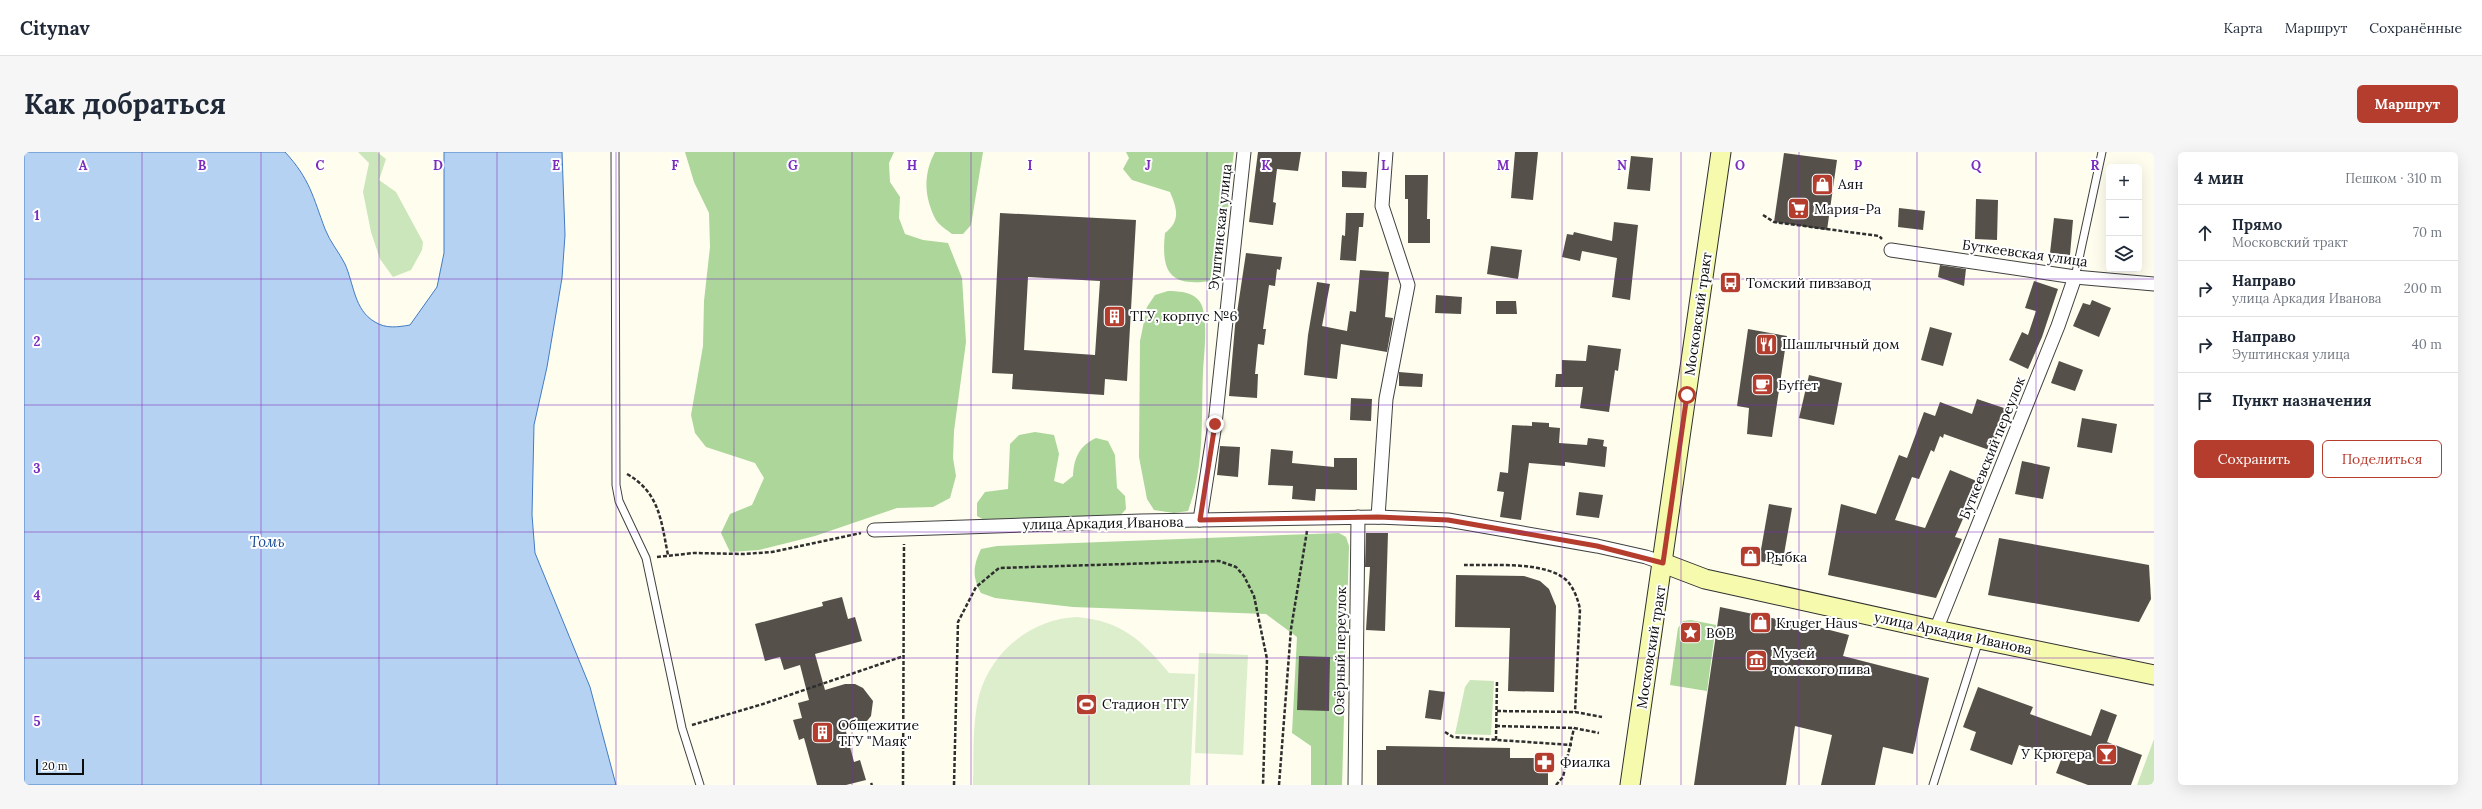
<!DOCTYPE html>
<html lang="ru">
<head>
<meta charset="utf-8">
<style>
	:root { --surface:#fff; --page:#f6f6f7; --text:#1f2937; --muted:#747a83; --line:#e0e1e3; --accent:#b43d2e }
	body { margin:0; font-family:Lora,serif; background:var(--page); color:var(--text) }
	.controls { position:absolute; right:12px; top:12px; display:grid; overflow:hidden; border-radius:6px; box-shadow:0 4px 16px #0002 }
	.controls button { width:36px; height:36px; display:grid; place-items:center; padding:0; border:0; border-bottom:1px solid var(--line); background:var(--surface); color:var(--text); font:20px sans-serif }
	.scale { position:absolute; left:12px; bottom:10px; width:48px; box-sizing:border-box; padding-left:4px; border:2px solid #0d0d0d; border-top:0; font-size:11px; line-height:14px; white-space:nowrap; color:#0d0d0d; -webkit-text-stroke:3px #fff; paint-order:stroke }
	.stop { position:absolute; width:12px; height:12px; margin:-9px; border:3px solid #b43d2e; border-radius:50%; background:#fff }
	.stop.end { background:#b43d2e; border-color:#fff; box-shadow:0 1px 4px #0008 }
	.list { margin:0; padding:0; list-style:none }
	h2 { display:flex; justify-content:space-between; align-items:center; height:52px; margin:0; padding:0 16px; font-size:17px }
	h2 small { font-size:13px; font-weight:400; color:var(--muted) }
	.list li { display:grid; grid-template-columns:26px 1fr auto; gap:12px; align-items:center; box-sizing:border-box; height:56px; padding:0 16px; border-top:1px solid var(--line) }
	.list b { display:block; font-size:15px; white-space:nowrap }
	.list p { margin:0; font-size:13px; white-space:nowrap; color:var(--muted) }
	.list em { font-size:13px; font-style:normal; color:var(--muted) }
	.actions { display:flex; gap:8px; padding:12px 16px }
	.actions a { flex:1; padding:9px 0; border:1px solid var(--accent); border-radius:6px; text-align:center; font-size:14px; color:var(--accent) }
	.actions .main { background:var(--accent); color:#fff }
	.icon { flex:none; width:22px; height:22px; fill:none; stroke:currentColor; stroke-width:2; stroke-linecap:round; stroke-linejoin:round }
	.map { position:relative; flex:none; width:2130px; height:633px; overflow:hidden; border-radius:6px }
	header { display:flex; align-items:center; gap:24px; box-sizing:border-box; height:56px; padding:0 20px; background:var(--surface); border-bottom:1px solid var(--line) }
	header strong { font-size:19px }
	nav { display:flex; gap:22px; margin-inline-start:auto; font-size:14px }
	.intro { display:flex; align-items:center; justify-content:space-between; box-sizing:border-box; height:96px; padding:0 24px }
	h1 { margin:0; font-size:28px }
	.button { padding:10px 18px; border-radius:6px; background:var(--accent); color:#fff; font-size:14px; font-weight:700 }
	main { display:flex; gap:24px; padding:0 24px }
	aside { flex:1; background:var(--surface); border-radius:6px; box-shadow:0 4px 16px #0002 }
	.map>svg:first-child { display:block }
</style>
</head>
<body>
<header>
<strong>Citynav</strong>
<nav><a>Карта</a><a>Маршрут</a><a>Сохранённые</a></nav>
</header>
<div class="intro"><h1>Как добраться</h1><a class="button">Маршрут</a></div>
<main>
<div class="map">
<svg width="2130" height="633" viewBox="0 0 2130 633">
	<rect width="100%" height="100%" fill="#fefdee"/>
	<g fill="#cae6ba">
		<polygon points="334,0 353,0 362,7 355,28 372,40 399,90 398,98 387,118 369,125 356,107 347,80 339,40 345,11"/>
		<polygon points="1446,528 1470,529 1467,583 1431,582 1441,535"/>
		<polygon points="2130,587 2130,633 2113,633"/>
	</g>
	<g fill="#acd69a">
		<polygon points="661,0 870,0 865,11 866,30 876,45 875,66 881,82 899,88 924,91 938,126 942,190 930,279 929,306 932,324 926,346 909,355 873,356 791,384 735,398 706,400 697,381 706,362 728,353 740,326 731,311 682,295 671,281 667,263 679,194 680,149 686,95 685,61 670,30"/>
		<path d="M911 0H959L947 73 939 82H928C923 78 915 73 912 68 900 45 899 22 911 0Z"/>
		<path d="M1102 0H1210C1203 42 1207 91 1186 129 1145 135 1137 119 1141 81 1157 69 1153 56 1146 40L1108 28 1099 17 1105 6Z"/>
		<path d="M1144 139C1155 139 1173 140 1178 154 1184 171 1180 202 1179 220 1177 267 1181 314 1164 359L1150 361 1130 358 1123 347 1115 305 1116 189 1123 155 1131 143Z"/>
		<path d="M1011 280 1030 283 1035 302 1030 329 1039 332 1049 324C1050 306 1055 294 1072 286L1084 289 1091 303 1093 336 1101 344 1102 357 1095 365 962 369 953 364V351L961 340 984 337 986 292 995 283Z"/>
		<path d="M1315 381 1322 385 1325 394 1318 633H1287V594L1268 581 1273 485 1242 462 1049 455 971 446 957 441C948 425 949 414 957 397L973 394Z"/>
		<polygon points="1667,468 1692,473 1683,539 1646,533 1654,476 1659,469"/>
	</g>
	<g fill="#dceecb">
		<path d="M1053 465C1097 469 1118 488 1145 521L1171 522 1166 633H949C950 604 948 572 955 544 967 499 1008 467 1053 465Z"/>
		<polygon points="1175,501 1224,503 1219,603 1171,601"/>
	</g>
	<path fill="#b6d2f2" stroke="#427cc4" d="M0 0H261C286 27 289 45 301 77 306 90 315 100 321 112 330 132 330 158 351 170 362 177 374 175 386 173L413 135 420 101V0H538L541 83 538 126 523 215 510 273 508 363 511 401 566 535 592 633H0Z"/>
	<g fill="#55504a" fill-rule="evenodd">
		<polygon points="1234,0 1277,0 1274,19 1253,17 1249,50 1252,51 1249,73 1225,70"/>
		<polygon points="1491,0 1514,0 1509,48 1487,46"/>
		<polygon points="1760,1 1813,8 1803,78 1750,70"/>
		<polygon points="1607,4 1629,6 1626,39 1603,37"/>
		<polygon points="1318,19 1343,20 1342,36 1318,35"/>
		<polygon points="1381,23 1404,23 1403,67 1406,67 1406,91 1384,91 1384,47 1381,47"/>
		<polygon points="1952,47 1974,48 1973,88 1951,87"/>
		<polygon points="1875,56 1901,59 1899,78 1874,75"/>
		<path d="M976 61 1112 68 1103 229 1081 227 1080 243 988 237 989 222 968 221ZM1004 125 1076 129 1071 203 1000 198Z"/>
		<polygon points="1322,61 1340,61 1339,75 1335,75 1332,109 1316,108 1318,83 1321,84"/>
		<polygon points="2030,66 2049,68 2046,103 2026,101"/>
		<polygon points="1590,70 1614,73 1606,148 1588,145 1593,106 1558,99 1556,109 1538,105 1543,82 1549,83 1550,80 1588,89"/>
		<polygon points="1467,94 1498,98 1494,127 1463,122"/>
		<polygon points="1222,101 1258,105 1256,118 1253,117 1251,134 1245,133 1239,177 1242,177 1240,193 1234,192 1231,222 1234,222 1233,246 1205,244 1211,174"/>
		<polygon points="1916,113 1942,117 1940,134 1914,125"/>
		<polygon points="1336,118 1365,120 1361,165 1369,166 1363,200 1317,192 1313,227 1280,223 1284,183 1293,130 1306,132 1298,174 1323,179 1326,159 1332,160"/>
		<polygon points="2010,129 2034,137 2018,185 2004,217 1985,208 1998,180 2004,183 2012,159 2001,156"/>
		<polygon points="1412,143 1438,145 1437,162 1411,161"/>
		<polygon points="2068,148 2087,156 2075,185 2049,174 2059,151 2066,153"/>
		<polygon points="1472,149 1492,149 1493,162 1472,162"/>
		<polygon points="1906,175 1928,181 1919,214 1897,208"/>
		<polygon points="1724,177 1763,184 1748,285 1723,282 1725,256 1713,254"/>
		<polygon points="1564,193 1597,197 1594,219 1591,218 1585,260 1556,256 1559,235 1531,235 1532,222 1538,222 1538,208 1562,209"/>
		<polygon points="2035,209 2059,218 2051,239 2027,231"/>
		<polygon points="1375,220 1399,222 1398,235 1375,234"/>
		<polygon points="1785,223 1818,231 1810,273 1775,266"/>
		<polygon points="1327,246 1348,247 1347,269 1326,268"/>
		<polygon points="1953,247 1983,257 1968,299 1920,282 1919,286 1916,284 1910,300 1907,298 1895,327 1888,325 1871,368 1901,376 1926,318 1955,330 1931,385 1938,387 1912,446 1804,423 1817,352 1852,362 1875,303 1883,306 1900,260 1911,264 1916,250 1948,262"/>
		<polygon points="2058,266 2093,272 2088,301 2053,295"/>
		<polygon points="1508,270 1525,271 1525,275 1536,276 1535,291 1563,293 1564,286 1580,288 1579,294 1583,295 1581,315 1541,310 1541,314 1505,311 1497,368 1476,365 1480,340 1473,339 1476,320 1484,321 1488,273 1508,274"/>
		<polygon points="1196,294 1216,295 1214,325 1193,323"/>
		<polygon points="1247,297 1269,299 1268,311 1310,315 1310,306 1333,306 1333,338 1292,337 1291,349 1268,347 1269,334 1244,333"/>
		<polygon points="1998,309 2026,315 2019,347 1991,342"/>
		<polygon points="1555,340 1579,343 1575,366 1552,363"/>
		<polygon points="1745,352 1768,356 1758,414 1735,409"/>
		<polygon points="1342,381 1364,381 1361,479 1342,478 1346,415 1341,415"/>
		<polygon points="1975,386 2125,413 2127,447 2115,470 1964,443"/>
		<polygon points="1432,423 1500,424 1516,429 1525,437 1532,454 1530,540 1484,539 1486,476 1431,475"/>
		<polygon points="818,445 824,467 831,465 838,489 791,502 801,538 821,532 831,532 839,536 849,549 847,564 843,569 835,574 821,576 830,610 836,608 842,628 822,633 793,633 780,586 775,588 769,568 778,566 774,551 785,548 776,513 760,518 756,505 741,509 731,472 799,454 798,450"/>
		<polygon points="1696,455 1762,469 1763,467 1825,483 1819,504 1905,526 1889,602 1859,595 1851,633 1797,633 1808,583 1771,574 1762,633 1670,633"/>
		<polygon points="1275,504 1306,505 1305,559 1273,558"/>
		<polygon points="1954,535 2009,555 2006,562 2067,584 2077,557 2093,563 2083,590 2118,603 2107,633 2064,633 2032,621 2037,608 1995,593 1988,613 1946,598 1952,580 1939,575"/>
		<polygon points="1405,538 1421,540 1417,568 1401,566"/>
		<polygon points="1362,594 1486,596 1486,606 1524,606 1524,633 1353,633 1353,598 1362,598"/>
	</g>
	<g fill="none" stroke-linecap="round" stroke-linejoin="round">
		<defs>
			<g id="lane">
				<polyline points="591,0 592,333 595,349 622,406 658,576 676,633"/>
				<polyline points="2051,125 2078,0"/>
				<polyline points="1909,633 1955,488"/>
			</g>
			<g id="street">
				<polyline points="1867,98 2051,125 2130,132"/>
				<polyline points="1354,365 1362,247 1384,133 1358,54 1362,0"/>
				<polyline points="1176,368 1191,272 1220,0"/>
				<polyline points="850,378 1117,369 1354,365 1424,368 1573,394 1622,405 1639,411"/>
				<polyline points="1912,478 2034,174 2051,125"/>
				<polyline points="1331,633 1334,365"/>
			</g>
			<g id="secondary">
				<polyline points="1639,411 1681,427 1912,478 2130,523"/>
				<polyline points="1606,633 1697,0"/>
			</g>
		</defs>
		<use href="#lane" stroke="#404040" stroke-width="9"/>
		<use href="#street" stroke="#404040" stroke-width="15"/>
		<use href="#secondary" stroke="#2f2f2f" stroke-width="21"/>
		<g stroke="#2f2f2f" stroke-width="2.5" stroke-dasharray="4 2" stroke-linecap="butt">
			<polyline points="1739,63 1750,70 1855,84 1858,87"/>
			<path d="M603 322C636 341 637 369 644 403"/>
			<polyline points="633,405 670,401 720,402 748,400 837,381"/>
			<path d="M1440 413C1468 414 1526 408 1545 431 1551 439 1554 448 1556 457L1551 560"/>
			<polyline points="1473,559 1551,560 1578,565"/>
			<polyline points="668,573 739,552 880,504"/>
			<polyline points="1472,574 1550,576 1575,581"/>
			<polyline points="1421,580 1429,585 1548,593"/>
			<polyline points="1472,588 1473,529"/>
			<polyline points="847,631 848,633"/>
			<polyline points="879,633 880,392"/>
			<polyline points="930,633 934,470 952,435 975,416 1195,409 1212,415 1220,424 1230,444 1243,507 1239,633"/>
			<polyline points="1255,633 1267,477 1283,379"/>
			<polyline points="1532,633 1539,625 1550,576"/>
		</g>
		<use href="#lane" stroke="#fff" stroke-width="7"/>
		<use href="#street" stroke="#fff" stroke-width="13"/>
		<use href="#secondary" stroke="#f6faad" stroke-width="19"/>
	</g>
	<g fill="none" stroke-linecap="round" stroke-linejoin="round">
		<polyline stroke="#b43d2e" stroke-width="5" points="1191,272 1176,368 1354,365 1424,368 1573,394 1639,411 1663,243"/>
	</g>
	<path fill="none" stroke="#7b2cbf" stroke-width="1" stroke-opacity="0.55" d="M118 0V633M237 0V633M355 0V633M473 0V633M592 0V633M710 0V633M828 0V633M947 0V633M1065 0V633M1183 0V633M1302 0V633M1420 0V633M1538 0V633M1657 0V633M1775 0V633M1893 0V633M2012 0V633M0 127H2130M0 253H2130M0 380H2130M0 506H2130"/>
	<defs>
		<symbol id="shop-square" viewBox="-11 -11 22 22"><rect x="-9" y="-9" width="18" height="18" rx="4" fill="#b43d2e" stroke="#fff"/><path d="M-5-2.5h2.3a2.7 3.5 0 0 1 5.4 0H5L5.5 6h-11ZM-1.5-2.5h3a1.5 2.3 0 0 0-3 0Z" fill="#fff"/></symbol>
		<symbol id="supermarket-square" viewBox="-11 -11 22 22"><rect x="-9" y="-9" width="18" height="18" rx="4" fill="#b43d2e" stroke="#fff"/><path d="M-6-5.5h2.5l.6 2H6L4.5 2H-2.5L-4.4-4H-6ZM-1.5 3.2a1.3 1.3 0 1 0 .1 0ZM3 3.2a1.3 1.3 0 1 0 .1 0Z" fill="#fff"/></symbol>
		<symbol id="bus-square" viewBox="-11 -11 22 22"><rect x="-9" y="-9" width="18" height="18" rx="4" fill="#b43d2e" stroke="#fff"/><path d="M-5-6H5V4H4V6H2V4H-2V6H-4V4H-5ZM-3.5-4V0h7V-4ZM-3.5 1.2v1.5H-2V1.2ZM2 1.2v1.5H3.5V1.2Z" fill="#fff"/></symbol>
		<symbol id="building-square" viewBox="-11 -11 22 22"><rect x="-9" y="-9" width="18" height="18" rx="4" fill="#b43d2e" stroke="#fff"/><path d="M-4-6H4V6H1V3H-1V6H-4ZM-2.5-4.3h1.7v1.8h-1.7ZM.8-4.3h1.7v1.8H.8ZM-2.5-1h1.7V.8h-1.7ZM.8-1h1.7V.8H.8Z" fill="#fff"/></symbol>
		<symbol id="restaurant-square" viewBox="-11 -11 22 22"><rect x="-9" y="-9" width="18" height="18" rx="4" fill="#b43d2e" stroke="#fff"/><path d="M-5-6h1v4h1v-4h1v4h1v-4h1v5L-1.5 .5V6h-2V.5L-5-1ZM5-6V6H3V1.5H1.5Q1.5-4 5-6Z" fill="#fff"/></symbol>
		<symbol id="cafe-square" viewBox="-11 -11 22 22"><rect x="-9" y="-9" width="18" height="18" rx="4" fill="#b43d2e" stroke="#fff"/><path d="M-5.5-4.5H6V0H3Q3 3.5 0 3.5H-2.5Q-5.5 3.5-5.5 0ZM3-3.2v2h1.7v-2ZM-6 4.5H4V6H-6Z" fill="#fff"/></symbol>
		<symbol id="sight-square" viewBox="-11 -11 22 22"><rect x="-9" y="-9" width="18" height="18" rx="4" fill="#b43d2e" stroke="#fff"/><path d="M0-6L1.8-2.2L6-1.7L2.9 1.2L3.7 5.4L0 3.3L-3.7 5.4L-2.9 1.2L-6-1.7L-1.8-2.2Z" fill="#fff"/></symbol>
		<symbol id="museum-square" viewBox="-11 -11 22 22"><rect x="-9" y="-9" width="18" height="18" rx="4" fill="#b43d2e" stroke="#fff"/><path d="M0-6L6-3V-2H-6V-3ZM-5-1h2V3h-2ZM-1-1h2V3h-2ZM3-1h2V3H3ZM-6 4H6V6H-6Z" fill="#fff"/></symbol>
		<symbol id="stadium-square" viewBox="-11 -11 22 22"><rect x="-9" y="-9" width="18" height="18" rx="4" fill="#b43d2e" stroke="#fff"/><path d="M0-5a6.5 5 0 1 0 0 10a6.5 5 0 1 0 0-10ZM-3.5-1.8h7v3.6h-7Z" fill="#fff"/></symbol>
		<symbol id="bar-square" viewBox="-11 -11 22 22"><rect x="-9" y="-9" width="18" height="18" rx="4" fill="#b43d2e" stroke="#fff"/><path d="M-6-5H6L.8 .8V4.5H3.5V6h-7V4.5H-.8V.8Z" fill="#fff"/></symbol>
		<symbol id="pharmacy-square" viewBox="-11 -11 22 22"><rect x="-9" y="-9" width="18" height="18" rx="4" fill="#b43d2e" stroke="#fff"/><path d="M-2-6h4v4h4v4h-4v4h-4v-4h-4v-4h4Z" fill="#fff"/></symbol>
	</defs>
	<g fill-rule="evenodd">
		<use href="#shop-square" x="1786" y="20" width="25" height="25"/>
		<use href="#supermarket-square" x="1762" y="44" width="25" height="25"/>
		<use href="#bus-square" x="1694" y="118" width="25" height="25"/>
		<use href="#building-square" x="1078" y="152" width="25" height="25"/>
		<use href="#restaurant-square" x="1730" y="180" width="25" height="25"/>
		<use href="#cafe-square" x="1726" y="220" width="25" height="25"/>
		<use href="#shop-square" x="1714" y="392" width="25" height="25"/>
		<use href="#shop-square" x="1724" y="458" width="25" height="25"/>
		<use href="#sight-square" x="1654" y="468" width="25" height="25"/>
		<use href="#museum-square" x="1720" y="496" width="25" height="25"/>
		<use href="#stadium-square" x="1050" y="540" width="25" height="25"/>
		<use href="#building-square" x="786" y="568" width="25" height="25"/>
		<use href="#bar-square" x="2070" y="590" width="25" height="25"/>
		<use href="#pharmacy-square" x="1508" y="598" width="25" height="25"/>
	</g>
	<g text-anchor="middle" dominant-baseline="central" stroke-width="4" stroke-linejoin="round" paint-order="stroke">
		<g font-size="14" fill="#0d0d0d" stroke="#fff" text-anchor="start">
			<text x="1814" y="32">Аян</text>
			<text x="1790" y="57">Мария-Ра</text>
			<text x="1722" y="131">Томский пивзавод</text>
			<text x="1106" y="164">ТГУ, корпус №6</text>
			<text x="1758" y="192">Шашлычный дом</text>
			<text x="1754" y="233">Буffет</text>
			<text x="1742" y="405">Рыбка</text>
			<text x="1752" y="471">Kruger Haus</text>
			<text x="1682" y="481">ВОВ</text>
			<text x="1748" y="501">Музей<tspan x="1748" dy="16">томского пива</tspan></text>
			<text x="1078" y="552">Стадион ТГУ</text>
			<text x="814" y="573">Общежитие<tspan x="814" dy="16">ТГУ "Маяк"</tspan></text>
			<text x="2068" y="602" text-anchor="end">У Крюгера</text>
			<text x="1536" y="610">Фиалка</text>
		</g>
		<g font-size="14" fill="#0d0d0d" stroke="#fff">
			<text transform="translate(1196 75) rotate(-84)">Эуштинская улица</text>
			<text transform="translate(2001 101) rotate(8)">Буткеевская улица</text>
			<text transform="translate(1674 162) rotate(-82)">Московский тракт</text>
			<text transform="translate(1968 296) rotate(-68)">Буткеевский переулок</text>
			<text transform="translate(1079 371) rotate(-1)">улица Аркадия Иванова</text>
			<text transform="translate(1929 481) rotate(12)">улица Аркадия Иванова</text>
			<text transform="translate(1627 495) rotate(-81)">Московский тракт</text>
			<text transform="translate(1316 499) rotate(-89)">Озёрный переулок</text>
		</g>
		<g font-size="15" font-style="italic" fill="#1e4f97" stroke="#fff">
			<text x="243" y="389">Томь</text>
		</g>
	</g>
	<g font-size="13" text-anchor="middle" font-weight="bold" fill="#7b2cbf" stroke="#fff" stroke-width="4" stroke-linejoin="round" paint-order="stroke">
		<text x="59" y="18">A</text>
		<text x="178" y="18">B</text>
		<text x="296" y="18">C</text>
		<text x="414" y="18">D</text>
		<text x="532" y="18">E</text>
		<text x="651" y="18">F</text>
		<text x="769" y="18">G</text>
		<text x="888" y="18">H</text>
		<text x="1006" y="18">I</text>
		<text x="1124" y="18">J</text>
		<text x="1242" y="18">K</text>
		<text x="1361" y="18">L</text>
		<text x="1479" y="18">M</text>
		<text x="1598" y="18">N</text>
		<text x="1716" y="18">O</text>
		<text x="1834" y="18">P</text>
		<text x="1952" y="18">Q</text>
		<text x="2071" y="18">R</text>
		<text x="13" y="68">1</text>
		<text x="13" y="194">2</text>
		<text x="13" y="321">3</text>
		<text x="13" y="448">4</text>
		<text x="13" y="574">5</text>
	</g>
</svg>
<div class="controls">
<button>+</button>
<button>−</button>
<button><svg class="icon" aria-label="layers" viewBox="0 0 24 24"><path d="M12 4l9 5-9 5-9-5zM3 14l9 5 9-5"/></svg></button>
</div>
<div class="scale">20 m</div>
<div class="stop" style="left:1663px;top:243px"></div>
<div class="stop end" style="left:1191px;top:272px"></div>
</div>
<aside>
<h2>4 мин<small>Пешком · 310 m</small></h2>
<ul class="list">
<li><svg class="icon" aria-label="ahead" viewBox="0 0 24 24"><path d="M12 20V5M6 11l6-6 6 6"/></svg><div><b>Прямо</b><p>Московский тракт</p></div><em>70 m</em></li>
<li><svg class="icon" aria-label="right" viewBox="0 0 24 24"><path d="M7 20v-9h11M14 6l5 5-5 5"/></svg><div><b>Направо</b><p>улица Аркадия Иванова</p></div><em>200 m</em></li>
<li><svg class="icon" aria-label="right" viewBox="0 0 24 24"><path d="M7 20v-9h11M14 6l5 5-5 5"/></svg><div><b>Направо</b><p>Эуштинская улица</p></div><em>40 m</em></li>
<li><svg class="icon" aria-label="arrive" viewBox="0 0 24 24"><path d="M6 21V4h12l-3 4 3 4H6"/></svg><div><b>Пункт назначения</b></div></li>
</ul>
<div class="actions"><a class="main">Сохранить</a><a>Поделиться</a></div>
</aside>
</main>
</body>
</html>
